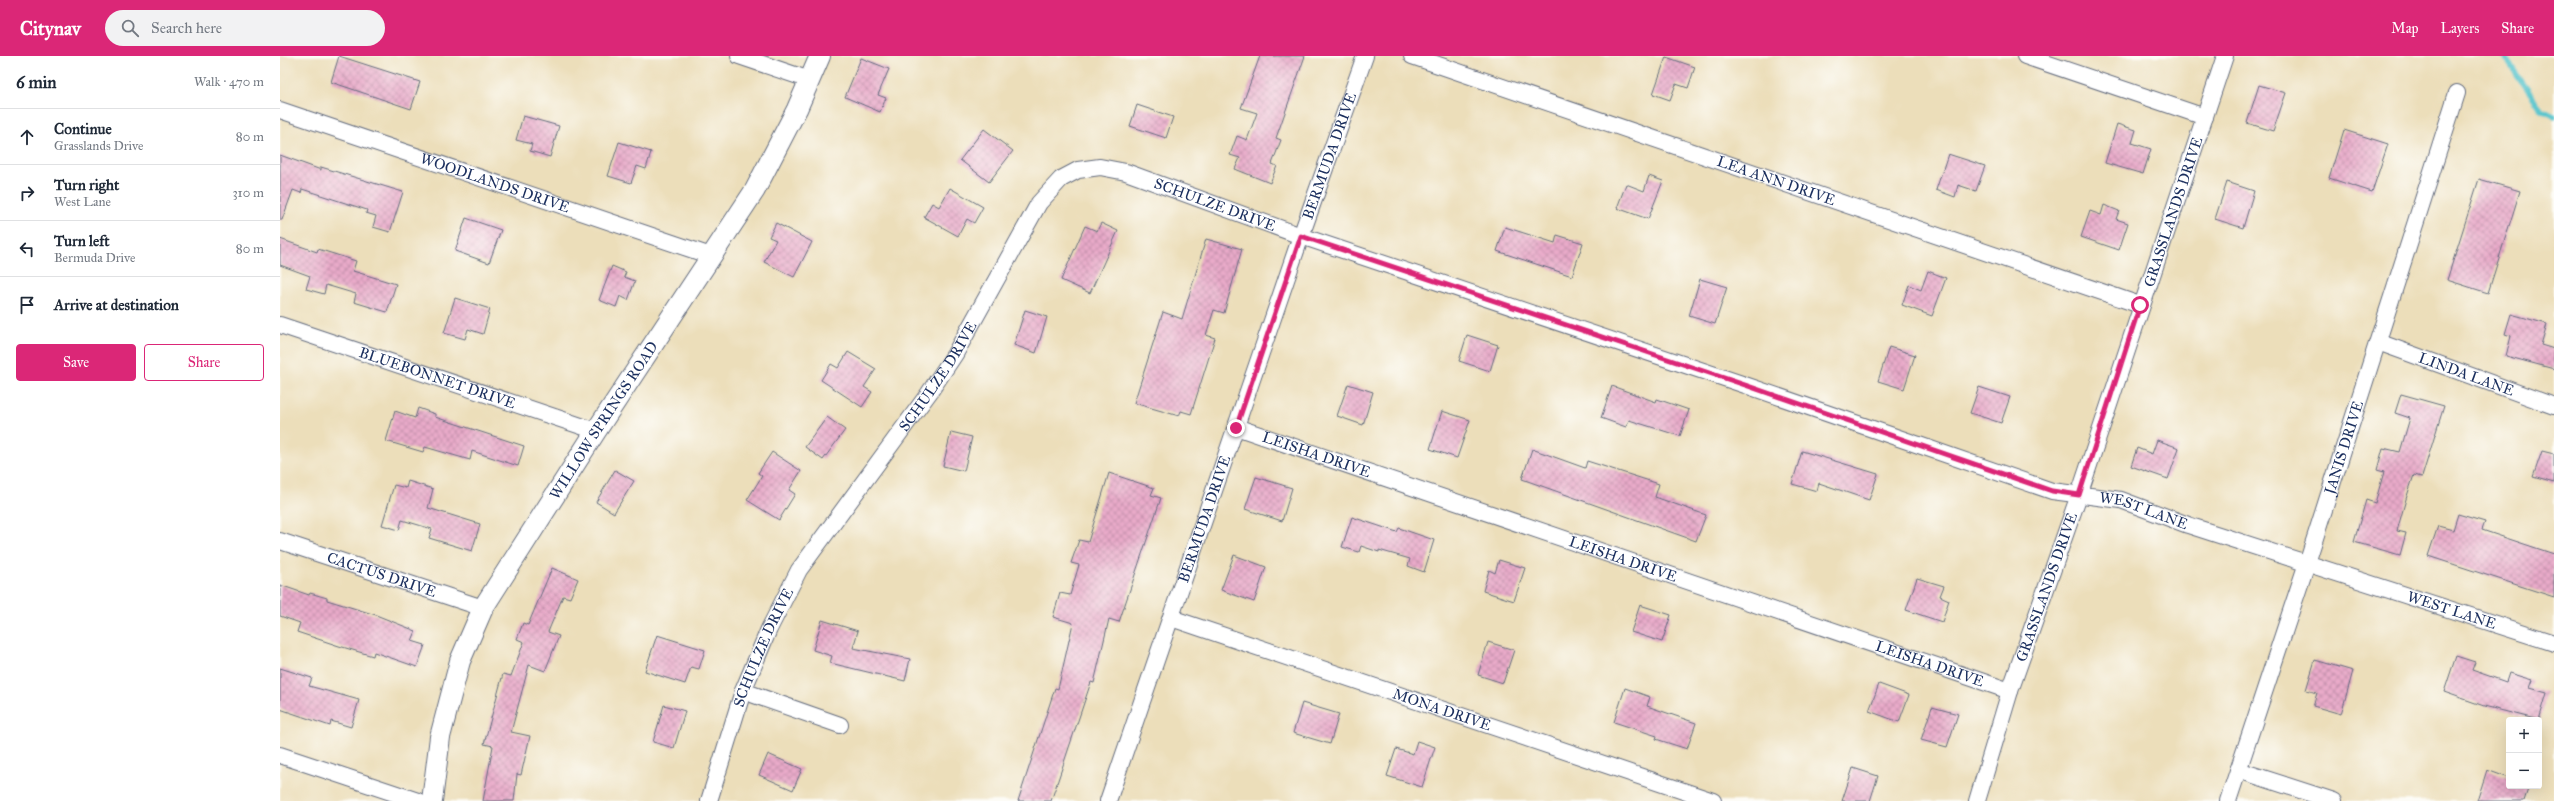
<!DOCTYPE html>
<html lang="en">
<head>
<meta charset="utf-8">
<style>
	:root { --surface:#fff; --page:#f2f2f3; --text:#1f2937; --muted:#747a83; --line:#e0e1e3; --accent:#db2777 }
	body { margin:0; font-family:"IM FELL Great Primer",serif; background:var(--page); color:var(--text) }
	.controls { position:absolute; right:12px; bottom:12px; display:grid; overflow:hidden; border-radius:4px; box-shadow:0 4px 16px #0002 }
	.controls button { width:36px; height:36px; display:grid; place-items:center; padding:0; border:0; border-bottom:1px solid var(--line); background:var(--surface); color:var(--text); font:20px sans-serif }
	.stop { position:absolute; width:12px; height:12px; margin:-9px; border:3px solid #db2777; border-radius:50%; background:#fff }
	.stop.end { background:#db2777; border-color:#fff; box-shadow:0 1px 4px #0008 }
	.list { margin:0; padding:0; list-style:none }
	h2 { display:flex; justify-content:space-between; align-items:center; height:52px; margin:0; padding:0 16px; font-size:17px }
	h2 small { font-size:13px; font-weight:400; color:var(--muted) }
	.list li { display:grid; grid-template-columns:26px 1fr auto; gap:12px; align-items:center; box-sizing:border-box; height:56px; padding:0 16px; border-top:1px solid var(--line) }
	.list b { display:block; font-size:15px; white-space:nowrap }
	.list p { margin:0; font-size:13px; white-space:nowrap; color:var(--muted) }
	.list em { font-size:13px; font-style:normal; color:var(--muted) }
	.actions { display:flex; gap:8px; padding:12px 16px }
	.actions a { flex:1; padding:9px 0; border:1px solid var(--accent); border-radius:4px; text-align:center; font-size:14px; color:var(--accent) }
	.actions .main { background:var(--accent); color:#fff }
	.icon { flex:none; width:22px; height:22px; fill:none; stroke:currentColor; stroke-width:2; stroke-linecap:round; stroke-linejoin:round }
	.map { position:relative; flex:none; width:2274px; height:745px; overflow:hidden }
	header { display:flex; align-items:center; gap:24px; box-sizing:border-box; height:56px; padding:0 20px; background:var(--accent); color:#fff }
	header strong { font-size:19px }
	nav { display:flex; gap:22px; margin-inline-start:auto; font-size:14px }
	.search { width:280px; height:36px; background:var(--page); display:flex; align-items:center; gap:10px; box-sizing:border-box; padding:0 14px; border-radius:22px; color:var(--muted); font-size:15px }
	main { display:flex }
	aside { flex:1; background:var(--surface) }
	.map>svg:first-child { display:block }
</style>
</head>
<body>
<header>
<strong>Citynav</strong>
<div class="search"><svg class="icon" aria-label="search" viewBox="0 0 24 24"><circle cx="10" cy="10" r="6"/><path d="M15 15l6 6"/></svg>Search here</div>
<nav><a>Map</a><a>Layers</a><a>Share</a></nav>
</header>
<main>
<aside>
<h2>6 min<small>Walk · 470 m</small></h2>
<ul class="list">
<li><svg class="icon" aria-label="ahead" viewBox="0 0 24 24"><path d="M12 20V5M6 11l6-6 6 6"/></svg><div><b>Continue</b><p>Grasslands Drive</p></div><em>80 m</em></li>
<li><svg class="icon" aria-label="right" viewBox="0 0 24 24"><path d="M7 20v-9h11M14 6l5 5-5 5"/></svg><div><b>Turn right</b><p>West Lane</p></div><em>310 m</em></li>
<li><svg class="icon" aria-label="left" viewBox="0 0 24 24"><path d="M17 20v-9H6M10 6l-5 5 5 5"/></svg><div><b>Turn left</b><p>Bermuda Drive</p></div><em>80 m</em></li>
<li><svg class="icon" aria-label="arrive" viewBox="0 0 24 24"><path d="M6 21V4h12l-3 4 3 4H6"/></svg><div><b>Arrive at destination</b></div></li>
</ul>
<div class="actions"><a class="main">Save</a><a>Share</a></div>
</aside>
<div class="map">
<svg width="2274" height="745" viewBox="0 0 2274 745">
	<defs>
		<pattern id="building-cross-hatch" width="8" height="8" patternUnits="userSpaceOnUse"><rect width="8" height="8" fill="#e9aac9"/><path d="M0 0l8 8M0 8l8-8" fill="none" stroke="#bc8ba6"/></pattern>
	</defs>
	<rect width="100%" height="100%" fill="#fdfcf7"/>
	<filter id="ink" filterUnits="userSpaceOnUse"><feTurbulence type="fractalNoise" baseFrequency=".025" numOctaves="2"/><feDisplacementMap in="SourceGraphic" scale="8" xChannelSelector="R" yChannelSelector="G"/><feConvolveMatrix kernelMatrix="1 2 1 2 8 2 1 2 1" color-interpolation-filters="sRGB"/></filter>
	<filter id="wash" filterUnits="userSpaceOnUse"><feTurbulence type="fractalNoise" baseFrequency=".012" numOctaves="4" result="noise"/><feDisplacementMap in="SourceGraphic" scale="16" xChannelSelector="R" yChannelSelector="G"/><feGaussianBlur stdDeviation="0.9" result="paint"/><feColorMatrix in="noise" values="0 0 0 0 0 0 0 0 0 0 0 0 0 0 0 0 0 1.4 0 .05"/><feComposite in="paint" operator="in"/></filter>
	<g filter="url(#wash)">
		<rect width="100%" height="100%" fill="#ecdeba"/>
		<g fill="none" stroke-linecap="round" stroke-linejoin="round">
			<polyline stroke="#57c4cc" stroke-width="5.5" points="2224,0 2262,54 2274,60"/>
		</g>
		<g id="blocks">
			<g fill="url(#building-cross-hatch)">
				<polygon points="59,0 140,26 131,53 51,26"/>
				<polygon points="980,0 1025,0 996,82 1001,84 992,108 997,110 990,127 955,113 960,102 950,99 957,80 967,84 977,57 961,52"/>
				<polygon points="1386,1 1415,11 1408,32 1396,28 1390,44 1373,38"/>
				<polygon points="581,2 609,13 598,39 606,42 600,56 565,41"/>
				<polygon points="1979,29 2006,37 1993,75 1967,67"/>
				<polygon points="857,49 893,61 886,82 850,70"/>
				<polygon points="243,60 279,70 270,101 250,95 252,88 236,84"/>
				<polygon points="1837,68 1856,74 1852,87 1871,93 1863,118 1825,107"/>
				<polygon points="704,73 733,95 709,126 680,104"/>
				<polygon points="2064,74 2108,88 2092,136 2049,122"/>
				<polygon points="339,86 371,96 366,113 357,110 351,127 328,120"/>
				<polygon points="1668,98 1705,110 1696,135 1678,129 1675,141 1656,134"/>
				<polygon points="0,99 41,114 41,111 123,136 110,176 93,171 96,160 86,157 87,154 22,133 21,137 13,134 2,164 0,164"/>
				<polygon points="1369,120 1383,125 1368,163 1337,152 1346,128 1364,135"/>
				<polygon points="2199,123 2240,135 2208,237 2167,224"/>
				<polygon points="1947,126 1974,135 1963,172 1935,163"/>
				<polygon points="670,132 703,151 694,167 687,163 678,180 644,161 652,147 659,151"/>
				<polygon points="1824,149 1839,155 1836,163 1848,167 1839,194 1801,181 1810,155 1821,159"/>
				<polygon points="186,162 221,174 209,207 175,195"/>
				<polygon points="496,167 532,186 514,221 484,206 496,184 489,181"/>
				<polygon points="821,167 838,175 810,237 781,224 805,170 817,175"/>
				<polygon points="1225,171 1275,187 1277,179 1303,187 1292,220 1217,195"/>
				<polygon points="0,183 37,196 38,193 76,205 73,215 116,228 107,256 74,246 76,238 46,229 44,238 26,233 30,220 0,209"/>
				<polygon points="926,183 962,193 944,257 934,254 926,279 935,282 911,358 901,355 899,360 854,347 883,256 902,263"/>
				<polygon points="332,210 346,216 344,221 355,225 348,244 340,240 336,251 319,244"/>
				<polygon points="1648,215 1666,222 1652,260 1622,249 1629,229 1641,234"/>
				<polygon points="1420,223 1447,231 1435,268 1409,260"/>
				<polygon points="175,242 210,253 203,278 188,273 185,283 164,277"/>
				<polygon points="745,254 767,261 756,297 734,289"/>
				<polygon points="2231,258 2267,268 2261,289 2274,293 2274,313 2226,300 2231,280 2225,278"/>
				<polygon points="1187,279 1218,289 1210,315 1179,305"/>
				<polygon points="1609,291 1635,299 1624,333 1598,325"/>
				<polygon points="568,296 596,313 584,331 592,336 582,351 541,324 551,308 558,312"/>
				<polygon points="1068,328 1093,336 1083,369 1057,360"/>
				<polygon points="1332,330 1376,346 1377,343 1409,354 1400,380 1349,364 1346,371 1321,362"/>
				<polygon points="1699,331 1730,341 1721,367 1690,357"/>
				<polygon points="2121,338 2164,350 2142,421 2134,419 2126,443 2117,475 2126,477 2120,499 2074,486 2086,444 2095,447 2104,416 2097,414 2103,392 2120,396 2130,362 2115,357"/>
				<polygon points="138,352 155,358 155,361 244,390 238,410 192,395 190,404 145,391 143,396 106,385 115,355 135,362"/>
				<polygon points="1162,355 1190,364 1177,402 1150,393"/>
				<polygon points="547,361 565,374 543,404 525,391"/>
				<polygon points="671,376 692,381 684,415 663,410"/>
				<polygon points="1877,384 1899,392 1888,423 1851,410 1857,392 1872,398"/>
				<polygon points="1252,393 1305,412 1307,405 1379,428 1375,441 1426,459 1416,485 1242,423"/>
				<polygon points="1522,395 1598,418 1589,444 1539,427 1537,435 1512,428"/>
				<polygon points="2262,395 2274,398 2274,427 2253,421"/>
				<polygon points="492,396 521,415 509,434 515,438 499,464 467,444 482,420 478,417"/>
				<polygon points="335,414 354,425 334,457 316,446"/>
				<polygon points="829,417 874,432 871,439 881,442 839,566 829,563 814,627 811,626 771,745 738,745 775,632 778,633 793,567 773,561 780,537 790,539 799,509 791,507 799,484 808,486"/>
				<polygon points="976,421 1012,432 1002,465 965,453"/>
				<polygon points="128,425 153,433 148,452 200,468 192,495 149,482 152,473 122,464 119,474 102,469 114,429 126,432"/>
				<polygon points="2178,458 2205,466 2202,474 2274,498 2274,541 2148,500 2158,470 2173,474"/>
				<polygon points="1072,461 1117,476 1119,472 1154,484 1144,516 1128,510 1130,503 1099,494 1099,496 1081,490 1079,496 1062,491"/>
				<polygon points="954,499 986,511 974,546 941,534"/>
				<polygon points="1219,504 1245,512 1234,545 1203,535 1209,514 1215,517"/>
				<polygon points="272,512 298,523 290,542 283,540 268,576 279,580 265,615 249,609 231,676 250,680 241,719 237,718 234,745 203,745 213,690 204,688 223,618 231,620 244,586 237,583 243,567 248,569"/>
				<polygon points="1637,522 1664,530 1660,540 1669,544 1662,566 1626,554"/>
				<polygon points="0,529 29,539 30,537 47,542 47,544 96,559 136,575 132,585 145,589 137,611 94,596 93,600 59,590 17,576 20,567 0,560"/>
				<polygon points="1360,549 1391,559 1382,586 1351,576"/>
				<polygon points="542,564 578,575 573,592 630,603 625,625 550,607 552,600 533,594"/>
				<polygon points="377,579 425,594 419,613 411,611 405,628 365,615"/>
				<polygon points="1208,586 1234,594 1223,627 1198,619"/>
				<polygon points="2176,600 2195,606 2192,614 2226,626 2229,617 2252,624 2249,632 2267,637 2259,664 2204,650 2164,636"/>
				<polygon points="2035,604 2073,615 2061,658 2033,650 2037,637 2026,634"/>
				<polygon points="0,612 32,622 29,630 79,644 71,671 51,665 50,670 0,653"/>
				<polygon points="1599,628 1629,639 1619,666 1589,655"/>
				<polygon points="1345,632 1370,641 1367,650 1416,667 1407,693 1376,683 1377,680 1334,666"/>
				<polygon points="1022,647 1059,658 1050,688 1013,677"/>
				<polygon points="384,649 405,655 394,692 373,686"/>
				<polygon points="1652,651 1678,658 1667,691 1641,684"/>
				<polygon points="1137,685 1155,691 1142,731 1107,720 1116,693 1133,698"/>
				<polygon points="488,698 522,713 513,734 479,719"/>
				<polygon points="1573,712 1598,720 1590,745 1562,745"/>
				<polygon points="2207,714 2229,722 2229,730 2249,730 2244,745 2197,745"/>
			</g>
		</g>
	</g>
	<g filter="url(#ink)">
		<use href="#blocks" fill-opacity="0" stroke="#646c7e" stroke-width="1"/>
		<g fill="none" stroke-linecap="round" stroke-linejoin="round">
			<defs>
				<g id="minor">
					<polyline points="459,0 530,24"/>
					<path id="s1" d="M1132 0 1860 249"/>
					<polyline points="1745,0 1925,61"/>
					<path id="s2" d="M0 54 431 200"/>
					<path id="s3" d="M0 269 316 375"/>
					<path id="s4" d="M2098 286 2274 350"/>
					<path id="s5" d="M956 371 1730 635"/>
					<path id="s6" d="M0 485 203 552"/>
					<path id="s7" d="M891 562 1433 745"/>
					<polyline points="463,635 560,669"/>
					<polyline points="0,699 138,745"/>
					<polyline points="1958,714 2054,745"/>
					<path id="s8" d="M429 745 463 635 489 573 519 514 649 337 675 298 759 147 781 123 798 114 820 111 846 116 1021 180 1468 330 1772 435 1841 444 1908 469 2274 587"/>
					<path id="s9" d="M828 745 1021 180 1085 0"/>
					<path id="s10" d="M1697 745 1730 635 1799 439 1945 0"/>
					<path id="s11" d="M1948 745 2027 507 2177 37"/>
				</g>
				<g id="tertiary">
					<path id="s12" d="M152 745 160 681 180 605 203 552 316 375 475 134 517 53 540 0"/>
				</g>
			</defs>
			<use href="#minor" stroke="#646c7e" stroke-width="18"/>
			<use href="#tertiary" stroke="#646c7e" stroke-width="22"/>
			<use href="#minor" stroke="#fff" stroke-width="16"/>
			<use href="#tertiary" stroke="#fff" stroke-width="20"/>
		</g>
	</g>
	<g fill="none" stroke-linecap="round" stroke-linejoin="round" filter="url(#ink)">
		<polyline stroke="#db2777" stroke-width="5" points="956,372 1021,180 1468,330 1772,435 1799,439 1860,249"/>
	</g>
	<g text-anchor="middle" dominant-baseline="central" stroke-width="3.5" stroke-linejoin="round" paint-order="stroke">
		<g font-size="15" fill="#1b2f5e" stroke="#fdfcf7">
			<text stroke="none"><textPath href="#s9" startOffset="682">BERMUDA DRIVE</textPath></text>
			<text stroke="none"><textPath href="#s1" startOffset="385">LEA ANN DRIVE</textPath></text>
			<text stroke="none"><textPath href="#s2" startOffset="227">WOODLANDS DRIVE</textPath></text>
			<text stroke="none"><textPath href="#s8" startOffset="883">SCHULZE DRIVE</textPath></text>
			<text stroke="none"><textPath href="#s10" startOffset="621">GRASSLANDS DRIVE</textPath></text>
			<text stroke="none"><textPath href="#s4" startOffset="94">LINDA LANE</textPath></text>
			<text stroke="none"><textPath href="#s8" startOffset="487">SCHULZE DRIVE</textPath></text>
			<text stroke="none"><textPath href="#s3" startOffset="166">BLUEBONNET DRIVE</textPath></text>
			<text stroke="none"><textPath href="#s12" startOffset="424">WILLOW SPRINGS ROAD</textPath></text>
			<text stroke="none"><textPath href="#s11" startOffset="372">JANIS DRIVE</textPath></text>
			<text stroke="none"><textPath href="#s5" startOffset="85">LEISHA DRIVE</textPath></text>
			<text stroke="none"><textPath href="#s8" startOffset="1862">WEST LANE</textPath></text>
			<text stroke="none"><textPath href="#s9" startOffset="298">BERMUDA DRIVE</textPath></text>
			<text stroke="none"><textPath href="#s5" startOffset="409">LEISHA DRIVE</textPath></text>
			<text stroke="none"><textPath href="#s6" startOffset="107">CACTUS DRIVE</textPath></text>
			<text stroke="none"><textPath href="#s10" startOffset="225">GRASSLANDS DRIVE</textPath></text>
			<text stroke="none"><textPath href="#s8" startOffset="2186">WEST LANE</textPath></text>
			<text stroke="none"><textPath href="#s8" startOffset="163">SCHULZE DRIVE</textPath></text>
			<text stroke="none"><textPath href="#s5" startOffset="733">LEISHA DRIVE</textPath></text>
			<text stroke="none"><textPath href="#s7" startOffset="286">MONA DRIVE</textPath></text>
		</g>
	</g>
</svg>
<div class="controls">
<button>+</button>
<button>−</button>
</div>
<div class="stop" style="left:1860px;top:249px"></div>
<div class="stop end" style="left:956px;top:372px"></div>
</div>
</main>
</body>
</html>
